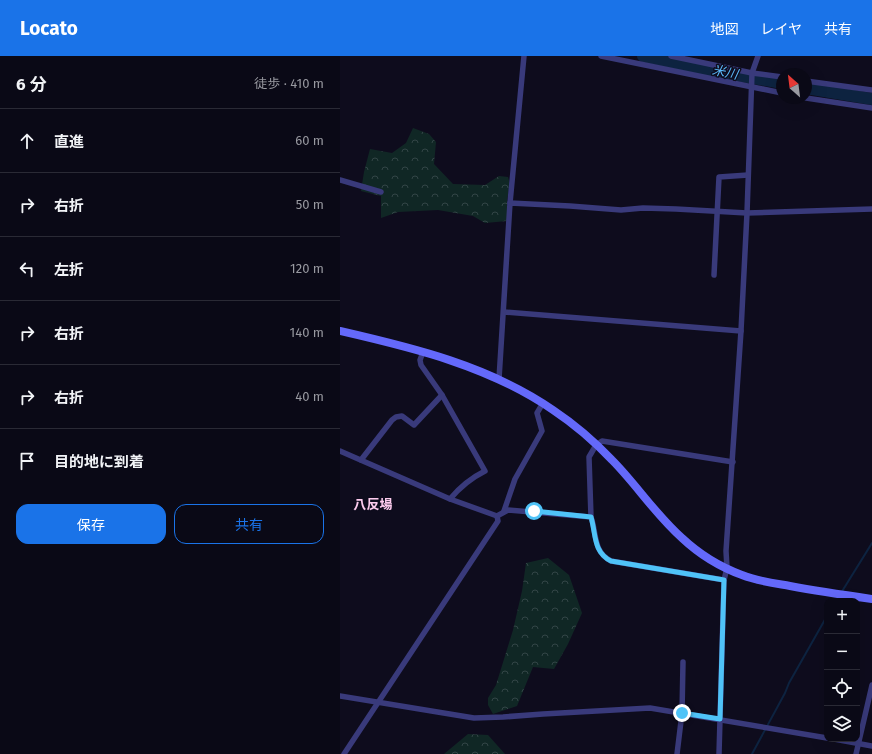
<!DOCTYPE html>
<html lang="ja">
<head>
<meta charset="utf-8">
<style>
	:root { --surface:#0a0916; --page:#181723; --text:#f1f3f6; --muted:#999aa1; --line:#2a2a35; --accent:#1a73e8 }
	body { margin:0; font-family:"Fira Sans","Noto Sans JP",sans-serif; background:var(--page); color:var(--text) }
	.controls { position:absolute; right:12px; bottom:12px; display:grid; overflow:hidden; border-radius:8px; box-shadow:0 4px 16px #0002 }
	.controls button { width:36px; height:36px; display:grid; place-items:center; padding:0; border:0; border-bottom:1px solid var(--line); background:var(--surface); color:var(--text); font:20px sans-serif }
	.compass { position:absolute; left:436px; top:12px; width:36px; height:36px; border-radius:50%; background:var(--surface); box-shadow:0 4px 16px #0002; rotate:332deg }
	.stop { position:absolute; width:12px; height:12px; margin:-9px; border:3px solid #4fc3f7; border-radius:50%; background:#fff }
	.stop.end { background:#4fc3f7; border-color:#fff; box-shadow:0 1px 4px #0008 }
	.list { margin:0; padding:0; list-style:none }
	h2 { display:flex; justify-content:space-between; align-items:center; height:52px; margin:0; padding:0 16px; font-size:17px }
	h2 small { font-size:13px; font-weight:400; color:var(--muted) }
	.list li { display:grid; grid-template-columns:26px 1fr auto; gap:12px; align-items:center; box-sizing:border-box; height:64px; padding:0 16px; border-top:1px solid var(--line) }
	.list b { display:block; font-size:15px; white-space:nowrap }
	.list em { font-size:13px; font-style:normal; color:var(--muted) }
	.actions { display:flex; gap:8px; padding:12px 16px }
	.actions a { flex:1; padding:9px 0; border:1px solid var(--accent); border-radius:12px; text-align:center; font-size:14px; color:var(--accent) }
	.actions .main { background:var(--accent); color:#fff }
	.icon { flex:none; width:22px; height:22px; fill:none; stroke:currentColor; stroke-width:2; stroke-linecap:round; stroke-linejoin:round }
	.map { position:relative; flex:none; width:532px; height:698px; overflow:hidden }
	header { display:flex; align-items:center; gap:24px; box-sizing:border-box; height:56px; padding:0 20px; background:var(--accent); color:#fff }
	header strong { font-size:19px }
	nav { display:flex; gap:22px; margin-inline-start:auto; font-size:14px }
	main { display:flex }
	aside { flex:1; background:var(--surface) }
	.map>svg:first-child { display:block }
</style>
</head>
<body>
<header>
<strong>Locato</strong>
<nav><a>地図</a><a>レイヤ</a><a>共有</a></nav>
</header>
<main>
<aside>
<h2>6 分<small>徒歩 · 410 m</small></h2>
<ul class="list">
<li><svg class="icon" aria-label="ahead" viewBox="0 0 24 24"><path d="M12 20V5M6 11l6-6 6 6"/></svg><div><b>直進</b></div><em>60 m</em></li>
<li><svg class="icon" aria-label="right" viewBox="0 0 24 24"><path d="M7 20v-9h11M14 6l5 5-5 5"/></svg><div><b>右折</b></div><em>50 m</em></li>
<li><svg class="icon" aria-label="left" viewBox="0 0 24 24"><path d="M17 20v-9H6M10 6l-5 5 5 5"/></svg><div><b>左折</b></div><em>120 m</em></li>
<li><svg class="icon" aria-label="right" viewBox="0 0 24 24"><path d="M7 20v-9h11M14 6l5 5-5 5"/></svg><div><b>右折</b></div><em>140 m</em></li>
<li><svg class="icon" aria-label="right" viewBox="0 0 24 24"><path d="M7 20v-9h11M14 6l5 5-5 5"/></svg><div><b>右折</b></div><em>40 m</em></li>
<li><svg class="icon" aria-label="arrive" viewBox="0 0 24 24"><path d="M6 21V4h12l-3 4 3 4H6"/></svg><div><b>目的地に到着</b></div></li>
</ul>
<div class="actions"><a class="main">保存</a><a>共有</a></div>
</aside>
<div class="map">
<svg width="532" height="698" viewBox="0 0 532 698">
	<defs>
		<pattern id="forest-crowns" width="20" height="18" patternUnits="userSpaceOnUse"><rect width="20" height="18" fill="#102725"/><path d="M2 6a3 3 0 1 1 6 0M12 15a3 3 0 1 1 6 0" fill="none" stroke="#324546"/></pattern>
	</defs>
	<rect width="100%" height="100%" fill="#0e0c1d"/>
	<g fill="url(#forest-crowns)">
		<polygon points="73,72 89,78 96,86 94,108 113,128 145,129 159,120 168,121 170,128 167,144 167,165 145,167 133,160 98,154 58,156 41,162 41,140 21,135 24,116 30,93 52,97 66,87"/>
		<polygon points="208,502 229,519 242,557 228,588 214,613 193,611 177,650 153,658 148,649 148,642 156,629 173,574 182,535 186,507"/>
		<polygon points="128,678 148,679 165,698 104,698"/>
	</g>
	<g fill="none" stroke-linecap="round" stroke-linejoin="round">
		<g stroke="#0d2340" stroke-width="2">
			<polyline points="501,537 532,487"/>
			<polyline points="496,545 498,541"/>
			<polyline points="412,698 445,637 449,627 487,560"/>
		</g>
		<g stroke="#0d2340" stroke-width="12">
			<polyline points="303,0 385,17 442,27"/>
			<polyline points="466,32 532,43"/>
		</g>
		<g stroke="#393a7b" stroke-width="5.5">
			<polyline points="261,0 442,37"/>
			<polyline points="331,0 412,17 442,21"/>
			<polyline points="466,25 532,34"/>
			<polyline points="466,42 532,52"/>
			<polyline points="0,124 41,136"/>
			<polyline points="170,147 184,0"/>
			<polyline points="374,219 379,121 408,119"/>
			<polyline points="164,256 401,275"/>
			<path d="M83 296 80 304 81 309 102 339 145 415C131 422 120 431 110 443"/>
			<polyline points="159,323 170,147 230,150 281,154 303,152 336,153 407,157 532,153"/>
			<polyline points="0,395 110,443 157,460"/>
			<polyline points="21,404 52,364 56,361 62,360 74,369 102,339"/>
			<polyline points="164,455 175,423 202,375 197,357 203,347"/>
			<path d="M157 460 168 454 251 461C257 478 253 496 271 505L384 524"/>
			<polyline points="251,461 249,401 256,389 262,385 393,406"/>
			<polyline points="0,640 134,662 163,661 203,658 310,652 487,682"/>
			<polyline points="494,683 532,690"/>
			<polyline points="4,698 158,465 157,460"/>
			<polyline points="337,698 342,657 343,606"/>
			<polyline points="379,698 384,524 387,512 386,495 401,275 407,157 412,17 418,0"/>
			<polyline points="516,698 532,629"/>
		</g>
		<path stroke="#6469fa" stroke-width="8" d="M0 275C74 292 149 310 213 354 234 368 254 385 272 404 296 428 315 458 342 482 358 497 380 511 402 519 417 525 433 527 450 530 477 535 504 539 532 543"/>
	</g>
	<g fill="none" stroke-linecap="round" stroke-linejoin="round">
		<path stroke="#4fc3f7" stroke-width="5" d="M194 455 251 461C256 478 253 496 271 505L384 524 380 663 342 657"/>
	</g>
	<g text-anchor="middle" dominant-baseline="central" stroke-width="3" stroke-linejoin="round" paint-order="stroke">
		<g font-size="13" font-style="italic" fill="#5bbafa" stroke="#0e0c1d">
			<text transform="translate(385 16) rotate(11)">米川</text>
		</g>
		<g font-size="13" font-weight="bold" fill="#fdccee" stroke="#0e0c1d">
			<text x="33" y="448">八反場</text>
		</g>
	</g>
</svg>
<div class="controls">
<button>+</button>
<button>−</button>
<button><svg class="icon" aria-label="locate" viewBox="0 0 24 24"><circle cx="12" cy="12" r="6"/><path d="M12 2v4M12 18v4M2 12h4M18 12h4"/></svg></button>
<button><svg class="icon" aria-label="layers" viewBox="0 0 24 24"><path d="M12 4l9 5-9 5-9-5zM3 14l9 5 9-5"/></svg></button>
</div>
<svg class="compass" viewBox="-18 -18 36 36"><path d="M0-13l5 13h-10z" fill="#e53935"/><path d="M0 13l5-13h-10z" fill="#999aa1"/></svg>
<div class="stop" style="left:194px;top:455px"></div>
<div class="stop end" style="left:342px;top:657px"></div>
</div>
</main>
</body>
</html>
